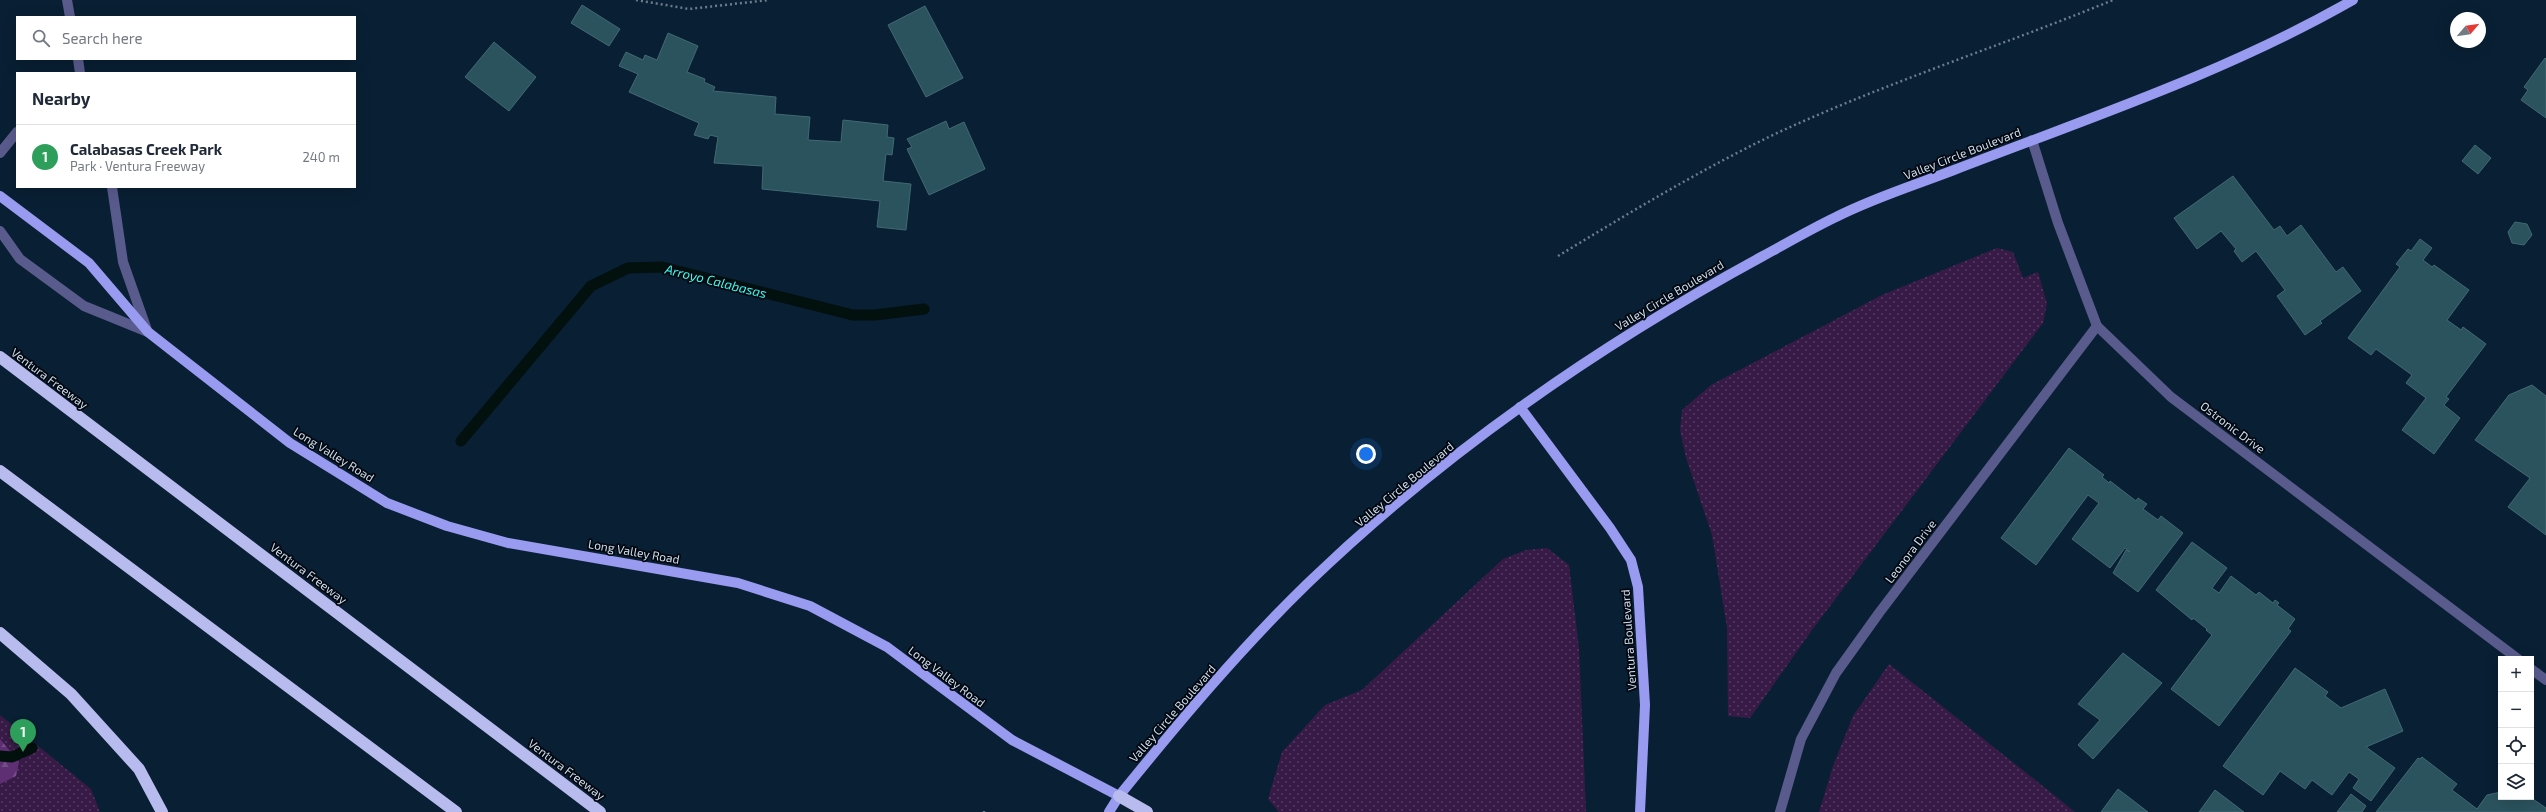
<!DOCTYPE html>
<html lang="en">
<head>
<meta charset="utf-8">
<style>
	:root { --surface:#fff; --page:#f6f6f7; --text:#1f2937; --muted:#747a83; --line:#e0e1e3; --accent:#736735 }
	body { margin:0; font-family:"Exo 2",sans-serif; background:var(--page); color:var(--text) }
	.controls { position:absolute; right:12px; bottom:12px; display:grid; overflow:hidden; border-radius:0px; box-shadow:0 4px 16px #0002 }
	.controls button { width:36px; height:36px; display:grid; place-items:center; padding:0; border:0; border-bottom:1px solid var(--line); background:var(--surface); color:var(--text); font:20px sans-serif }
	.compass { position:absolute; left:2450px; top:12px; width:36px; height:36px; border-radius:50%; background:var(--surface); box-shadow:0 4px 16px #0002; rotate:61deg }
	.you { position:absolute; left:1366px; top:454px; width:14px; height:14px; margin:-10px; border:3px solid #fff; border-radius:50%; background:#1a73e8; box-shadow:0 0 0 6px #1a73e833 }
	.badge { display:grid; place-items:center; width:26px; height:26px; border-radius:50%; background:var(--accent); color:#fff; font-size:13px; font-weight:700 }
	.pin { position:absolute; translate:-50% -33px; filter:drop-shadow(0 1px 2px #0008) }
	.pin::after { content:''; position:absolute; top:21px; width:14px; height:12px; background:inherit; clip-path:polygon(0 0,100% 0,50% 100%) }
	.list { margin:0; padding:0; list-style:none }
	h2 { display:flex; justify-content:space-between; align-items:center; height:52px; margin:0; padding:0 16px; font-size:17px }
	h2 small { font-size:13px; font-weight:400; color:var(--muted) }
	.list li { display:grid; grid-template-columns:26px 1fr auto; gap:12px; align-items:center; box-sizing:border-box; height:64px; padding:0 16px; border-top:1px solid var(--line) }
	.list b { display:block; font-size:15px; white-space:nowrap }
	.list p { margin:0; font-size:13px; white-space:nowrap; color:var(--muted) }
	.list em { font-size:13px; font-style:normal; color:var(--muted) }
	.icon { flex:none; width:22px; height:22px; fill:none; stroke:currentColor; stroke-width:2; stroke-linecap:round; stroke-linejoin:round }
	.map { position:relative; flex:none; width:2546px; height:812px; overflow:hidden }
	.search { position:absolute; background:var(--surface); box-shadow:0 4px 16px #0002; left:16px; top:16px; width:340px; height:44px; display:flex; align-items:center; gap:10px; box-sizing:border-box; padding:0 14px; border-radius:0px; color:var(--muted); font-size:15px }
	.panel { position:absolute; background:var(--surface); box-shadow:0 4px 16px #0002; left:16px; top:72px; width:340px; height:116px; border-radius:0px }
	.map>svg:first-child { display:block }
</style>
</head>
<body>
<div class="map">
<svg width="2546" height="812" viewBox="0 0 2546 812">
	<defs>
		<pattern id="grass-dots" width="8" height="8" patternUnits="userSpaceOnUse"><rect width="8" height="8" fill="#381a47"/><path d="M2 2h.1M6 6h.1" fill="none" stroke="#543b62" stroke-width="1.8" stroke-linecap="round"/></pattern>
		<pattern id="forest-firs" width="22" height="20" patternUnits="userSpaceOnUse"><rect width="22" height="20" fill="#5e3073"/><path d="M5 1l3.5 6h-7zM16 11l3.5 6h-7z" fill="#744e87"/></pattern>
	</defs>
	<rect width="100%" height="100%" fill="#091f33"/>
	<g fill="url(#grass-dots)">
		<polygon points="1997,248 2013,252 2023,278 2038,272 2047,304 2043,323 1812,630 1750,718 1728,716 1727,628 1712,535 1686,458 1680,430 1682,410 1711,385 1882,295"/>
		<polygon points="1547,548 1569,565 1579,648 1586,812 1279,812 1268,799 1282,752 1325,705 1362,690 1503,559 1526,550"/>
		<polygon points="1889,664 2049,791 2075,812 1819,812 1833,766 1853,716"/>
		<polygon points="0,715 91,789 100,812 0,812"/>
	</g>
	<polygon fill="url(#forest-firs)" points="0,739 19,762 16,776 0,784"/>
	<g fill="none" stroke-linecap="round" stroke-linejoin="round">
		<g stroke="#02100e" stroke-width="11">
			<polyline points="461,441 591,286 628,268 662,267 853,315 875,315 924,309"/>
			<polyline points="0,756 12,757 32,748"/>
		</g>
	</g>
	<g fill="#2b535e" stroke="#416974">
		<polygon points="582,5 620,29 609,46 571,23"/>
		<polygon points="925,6 963,78 926,97 888,25"/>
		<polygon points="668,33 698,46 687,72 705,79 704,82 715,87 713,91 776,97 775,114 810,117 808,140 841,142 843,120 888,125 887,137 894,138 892,155 886,154 883,181 911,184 906,230 877,227 880,201 762,189 763,166 714,163 718,137 710,135 708,139 694,135 699,123 629,92 638,74 619,66 626,52 643,60 645,55 657,60"/>
		<polygon points="494,42 536,77 509,111 465,77"/>
		<polygon points="2545,58 2546,59 2546,118 2521,100 2528,90 2524,87"/>
		<polygon points="946,121 949,129 964,122 985,169 929,195 907,149 912,147 907,139"/>
		<polygon points="2475,145 2491,158 2478,174 2462,161"/>
		<polygon points="2233,176 2274,230 2280,226 2287,236 2301,225 2336,272 2343,267 2361,291 2320,321 2322,323 2305,335 2277,296 2285,290 2256,251 2242,262 2234,251 2236,249 2221,231 2197,249 2174,218"/>
		<polygon points="2515,222 2527,224 2532,235 2524,245 2512,243 2508,232"/>
		<polygon points="2420,239 2432,248 2423,260 2432,267 2434,265 2469,290 2447,320 2461,330 2463,327 2486,344 2446,397 2449,399 2444,405 2460,418 2434,454 2402,430 2426,398 2406,383 2412,375 2376,349 2371,355 2348,338 2400,267 2396,264 2408,249 2411,251"/>
		<polygon points="2532,385 2546,396 2546,535 2508,507 2530,478 2475,440 2509,395"/>
		<polygon points="2069,448 2104,475 2102,477 2109,483 2110,481 2136,501 2138,498 2147,504 2143,509 2158,520 2161,516 2183,533 2138,592 2113,573 2126,550 2130,552 2125,548 2110,568 2072,539 2099,503 2088,495 2036,565 2001,538"/>
		<polygon points="2192,542 2227,568 2212,588 2219,593 2231,576 2256,595 2259,592 2273,603 2275,600 2279,603 2277,605 2295,619 2288,629 2291,631 2219,726 2171,689 2212,635 2206,630 2207,629 2193,618 2192,620 2156,590"/>
		<polygon points="2123,653 2162,683 2093,759 2078,745 2100,720 2078,704"/>
		<polygon points="2295,668 2328,692 2325,696 2341,708 2385,689 2403,731 2366,747 2395,768 2371,801 2353,788 2359,779 2349,772 2332,795 2312,780 2305,789 2280,771 2263,795 2223,766"/>
		<polygon points="2422,757 2457,784 2452,790 2477,809 2487,795 2501,792 2501,797 2530,797 2546,808 2546,812 2376,812 2418,758 2420,759"/>
		<polygon points="2118,789 2148,812 2101,812"/>
		<polygon points="2215,790 2244,812 2199,812"/>
		<polygon points="2351,794 2366,806 2362,812 2337,812"/>
	</g>
	<g fill="none" stroke-linecap="round" stroke-linejoin="round">
		<g stroke="#6a7c8d" stroke-width="2.5" stroke-dasharray="2 3" stroke-linecap="butt">
			<polyline points="636,0 689,9 769,0"/>
			<path d="M1558 256C1629 213 1700 170 1775 134 1885 83 2001 46 2113 0"/>
			<polyline points="984,811 984,812"/>
		</g>
		<g stroke="#595b8d" stroke-width="10">
			<polyline points="67,0 70,17"/>
			<polyline points="78,59 80,73"/>
			<polyline points="2032,140 2058,223 2097,326 2171,397 2518,659"/>
			<polyline points="0,153 17,132"/>
			<polyline points="112,187 123,262 147,330"/>
			<polyline points="0,231 20,259 84,306 148,332"/>
			<polyline points="2531,669 2546,680"/>
			<polyline points="1780,812 1801,739 1836,673 1879,613 2097,326"/>
		</g>
		<g stroke="#989bef" stroke-width="10">
			<polyline points="0,196 89,263 148,332 290,443 387,503 447,526 508,543 738,583 810,606 887,647 1012,740 1119,796"/>
			<polyline points="1520,407 1610,528 1631,560 1638,587 1645,705 1640,812"/>
			<path d="M1109 812 1119 796C1179 722 1240 649 1308 583 1443 453 1599 345 1763 256 1787 243 1811 229 1836 217 1873 198 1915 185 1954 170 2089 118 2227 72 2353 0"/>
		</g>
		<g stroke="#b8bbee" stroke-width="12">
			<polyline points="0,357 600,812"/>
			<polyline points="0,471 456,812"/>
			<polyline points="0,633 71,694 139,769 162,812"/>
			<polyline points="1119,796 1147,812"/>
		</g>
	</g>
	<g text-anchor="middle" dominant-baseline="central" stroke-width="3.5" stroke-linejoin="round" paint-order="stroke">
		<g font-size="12" fill="#d0ddeb" stroke="#020811">
			<text transform="translate(1962 153) rotate(-21)">Valley Circle Boulevard</text>
			<text transform="translate(1669 295) rotate(-31)">Valley Circle Boulevard</text>
			<text transform="translate(50 378) rotate(37)">Ventura Freeway</text>
			<text transform="translate(2233 427) rotate(37)">Ostronic Drive</text>
			<text transform="translate(334 454) rotate(32)">Long Valley Road</text>
			<text transform="translate(1404 484) rotate(-40)">Valley Circle Boulevard</text>
			<text transform="translate(634 551) rotate(10)">Long Valley Road</text>
			<text transform="translate(1910 551) rotate(-53)">Leonora Drive</text>
			<text transform="translate(309 573) rotate(37)">Ventura Freeway</text>
			<text transform="translate(1628 640) rotate(-94)">Ventura Boulevard</text>
			<text transform="translate(947 676) rotate(37)">Long Valley Road</text>
			<text transform="translate(1172 713) rotate(-49)">Valley Circle Boulevard</text>
			<text transform="translate(567 769) rotate(37)">Ventura Freeway</text>
		</g>
		<g font-size="13" font-style="italic" fill="#3bfeed" stroke="#020811">
			<text transform="translate(716 281) rotate(14)">Arroyo Calabasas</text>
		</g>
	</g>
</svg>
<div class="controls">
<button>+</button>
<button>−</button>
<button><svg class="icon" aria-label="locate" viewBox="0 0 24 24"><circle cx="12" cy="12" r="6"/><path d="M12 2v4M12 18v4M2 12h4M18 12h4"/></svg></button>
<button><svg class="icon" aria-label="layers" viewBox="0 0 24 24"><path d="M12 4l9 5-9 5-9-5zM3 14l9 5 9-5"/></svg></button>
</div>
<svg class="compass" viewBox="-18 -18 36 36"><path d="M0-13l5 13h-10z" fill="#e53935"/><path d="M0 13l5-13h-10z" fill="#747a83"/></svg>
<div class="you"></div>
<div class="pin badge" style="left:23px;top:752px;background:#2e9e5b">1</div>
<div class="search"><svg class="icon" aria-label="search" viewBox="0 0 24 24"><circle cx="10" cy="10" r="6"/><path d="M15 15l6 6"/></svg>Search here</div>
<section class="panel">
<h2>Nearby<small></small></h2>
<ul class="list">
<li><span class="badge" style="background:#2e9e5b">1</span><div><b>Calabasas Creek Park</b><p>Park · Ventura Freeway</p></div><em>240 m</em></li>
</ul>
</section>
</div>
</body>
</html>
